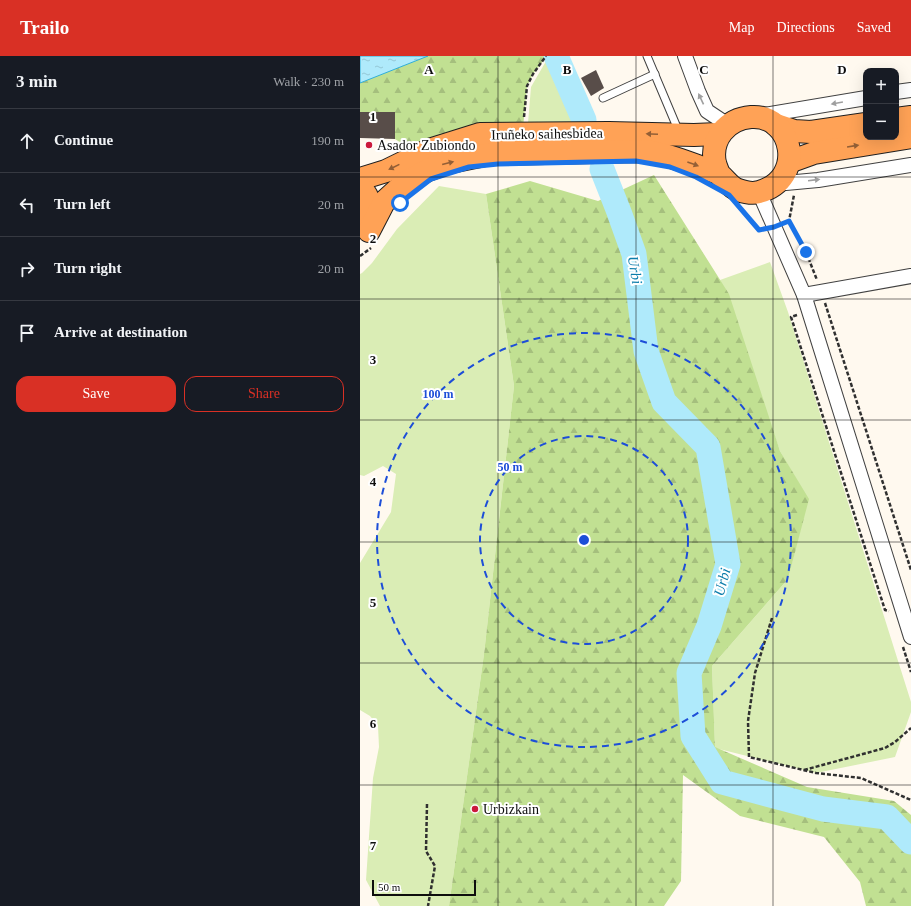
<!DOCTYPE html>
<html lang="en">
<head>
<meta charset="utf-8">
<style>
	:root { --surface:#171b24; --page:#20242c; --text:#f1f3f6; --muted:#9ea1a6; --line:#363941; --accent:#d93025 }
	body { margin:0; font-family:Georgia,serif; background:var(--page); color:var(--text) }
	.controls { position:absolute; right:12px; top:12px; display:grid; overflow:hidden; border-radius:8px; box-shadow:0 4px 16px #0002 }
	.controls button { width:36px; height:36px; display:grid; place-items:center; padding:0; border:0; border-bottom:1px solid var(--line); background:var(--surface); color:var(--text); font:20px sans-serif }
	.scale { position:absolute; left:12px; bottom:10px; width:104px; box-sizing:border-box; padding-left:4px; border:2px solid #0e0e0e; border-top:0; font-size:11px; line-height:14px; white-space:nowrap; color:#0e0e0e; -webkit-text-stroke:3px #fff; paint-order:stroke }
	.stop { position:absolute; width:12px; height:12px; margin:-9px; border:3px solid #1a73e8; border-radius:50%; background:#fff }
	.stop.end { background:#1a73e8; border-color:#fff; box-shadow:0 1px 4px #0008 }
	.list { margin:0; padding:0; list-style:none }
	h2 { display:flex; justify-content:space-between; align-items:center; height:52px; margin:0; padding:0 16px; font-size:17px }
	h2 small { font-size:13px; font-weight:400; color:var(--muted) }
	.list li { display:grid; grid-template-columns:26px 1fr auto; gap:12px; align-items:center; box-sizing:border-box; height:64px; padding:0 16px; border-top:1px solid var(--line) }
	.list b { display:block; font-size:15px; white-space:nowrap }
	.list em { font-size:13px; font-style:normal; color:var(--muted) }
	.actions { display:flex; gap:8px; padding:12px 16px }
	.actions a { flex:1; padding:9px 0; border:1px solid var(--accent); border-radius:12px; text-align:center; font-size:14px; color:var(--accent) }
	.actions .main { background:var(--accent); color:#fff }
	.icon { flex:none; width:22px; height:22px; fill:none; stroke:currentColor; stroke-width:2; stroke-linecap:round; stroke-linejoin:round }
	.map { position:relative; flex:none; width:551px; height:850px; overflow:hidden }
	header { display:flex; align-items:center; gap:24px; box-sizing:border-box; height:56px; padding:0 20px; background:var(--accent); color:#fff }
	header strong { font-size:19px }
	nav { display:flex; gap:22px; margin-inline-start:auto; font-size:14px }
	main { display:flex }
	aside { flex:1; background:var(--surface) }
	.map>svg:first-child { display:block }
</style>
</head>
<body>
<header>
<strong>Trailo</strong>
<nav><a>Map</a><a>Directions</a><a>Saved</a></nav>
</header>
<main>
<aside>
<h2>3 min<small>Walk · 230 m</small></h2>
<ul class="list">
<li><svg class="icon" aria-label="ahead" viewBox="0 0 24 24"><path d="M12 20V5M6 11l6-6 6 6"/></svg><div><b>Continue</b></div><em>190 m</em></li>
<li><svg class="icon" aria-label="left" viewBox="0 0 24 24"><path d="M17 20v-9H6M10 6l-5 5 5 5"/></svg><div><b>Turn left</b></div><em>20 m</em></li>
<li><svg class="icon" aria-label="right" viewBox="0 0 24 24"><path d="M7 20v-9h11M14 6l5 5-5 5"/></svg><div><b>Turn right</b></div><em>20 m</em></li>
<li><svg class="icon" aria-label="arrive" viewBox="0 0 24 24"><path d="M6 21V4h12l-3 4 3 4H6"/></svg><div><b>Arrive at destination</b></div></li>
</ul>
<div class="actions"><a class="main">Save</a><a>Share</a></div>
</aside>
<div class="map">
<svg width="551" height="850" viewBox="0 0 551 850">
	<defs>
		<pattern id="forest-firs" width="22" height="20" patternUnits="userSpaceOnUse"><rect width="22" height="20" fill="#c1e092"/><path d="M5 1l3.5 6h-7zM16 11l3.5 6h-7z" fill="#a5bf7d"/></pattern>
		<pattern id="water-ripples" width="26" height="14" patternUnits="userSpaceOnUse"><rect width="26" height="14" fill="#afeafb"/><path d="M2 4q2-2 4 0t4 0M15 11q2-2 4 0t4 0" fill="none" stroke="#95c8d6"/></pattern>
	</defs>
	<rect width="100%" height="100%" fill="#fff9ef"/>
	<g fill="#daedb5">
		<polygon points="189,0 193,0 222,66 168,67 171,31"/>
		<polygon points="79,130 126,138 154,330 124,598 89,850 20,850 6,824 13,722 19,691 18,670 10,660 0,654 0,507 31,456 36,418 23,410 4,420 0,419 0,218 2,217 12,207 37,173"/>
		<polygon points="410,206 428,256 551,646 551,656 535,701 456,717 355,692 352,610 428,523 448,443 420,395 360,224"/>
	</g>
	<g fill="url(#forest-firs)">
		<polygon points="66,0 187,0 173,18 167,30 163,72 109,71 70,82 46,90 35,83 35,56 0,56 0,27"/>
		<polygon points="294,119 369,238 420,395 449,443 428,523 352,610 355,691 447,731 534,745 551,759 551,850 506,850 500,826 464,781 380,760 323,719 321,825 304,850 89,850 124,598 154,330 126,138 170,125 238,145"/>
	</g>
	<polygon fill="url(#water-ripples)" stroke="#2faed9" points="0,0 68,0 0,27"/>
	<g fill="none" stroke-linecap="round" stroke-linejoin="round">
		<g stroke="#afeafb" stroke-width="25">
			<polyline points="196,0 224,64"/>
			<polyline points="242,113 259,156 274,198 286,295 304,346 348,391 368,508 349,570 329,617 333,680 362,726 463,753 527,761 551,786"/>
		</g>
	</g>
	<g fill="#584d49">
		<polygon points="236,14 244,32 231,40 221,22"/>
		<polygon points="0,56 35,56 35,83 0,82"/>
	</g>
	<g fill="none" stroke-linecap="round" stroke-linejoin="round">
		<defs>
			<g id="service">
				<polyline points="287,0 319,76"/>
				<polyline points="243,42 295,18"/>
			</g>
			<g id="minor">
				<polyline points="325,0 338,35 347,55 368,69"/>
				<polyline points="536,36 551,34"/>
				<polyline points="398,60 506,42"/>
				<polyline points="415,128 458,124 551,109"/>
				<polyline points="399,136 444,239 551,581"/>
				<polyline points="444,239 551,220"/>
			</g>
			<g id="trunk">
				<polyline points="536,63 551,61"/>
				<polyline points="416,69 434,75 451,76 506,68"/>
				<polyline points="429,106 454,97 551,81"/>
				<polyline points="0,123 26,115 69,94 120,78 249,77 334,79 358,78"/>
				<path d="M0 131C12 142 12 158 9 173"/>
				<path d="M9 175 24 146 46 126 68 114 86 107 130 98 285 95C305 98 324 105 343 112 348 114 356 115 360 119 366 124 370 131 378 134 384 136 393 138 399 136 447 123 433 58 391 61 367 63 350 83 355 107 356 111 358 115 359 118"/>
			</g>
		</defs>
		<use href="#service" stroke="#414141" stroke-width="9"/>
		<use href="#minor" stroke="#414141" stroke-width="16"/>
		<use href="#trunk" stroke="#1f1f1f" stroke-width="24"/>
		<g stroke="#303030" stroke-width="2.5" stroke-dasharray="4 2" stroke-linecap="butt">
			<polyline points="164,61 167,30 173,18 186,0"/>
			<polyline points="382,154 399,174 401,174"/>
			<polyline points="429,165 446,196 457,224"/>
			<polyline points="427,166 429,165 434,139"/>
			<polyline points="0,200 11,192"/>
			<polyline points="465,247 551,514"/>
			<polyline points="437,259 431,261 525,554 529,555"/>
			<polyline points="412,562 395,617 388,665 389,701 456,717 501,722 551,744"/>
			<polyline points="543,591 551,616"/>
			<polyline points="444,714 525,692 535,686 551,672"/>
			<polyline points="67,748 66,795 75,810 68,850"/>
		</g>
		<use href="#service" stroke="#fff" stroke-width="7"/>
		<use href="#minor" stroke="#fff" stroke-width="14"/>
		<use href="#trunk" stroke="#ffa256" stroke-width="22"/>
	</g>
	<defs><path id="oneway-solid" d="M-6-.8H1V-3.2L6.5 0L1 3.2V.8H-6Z"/></defs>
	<g fill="#9f9f9f">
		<use href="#oneway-solid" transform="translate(341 43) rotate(-115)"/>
		<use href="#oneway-solid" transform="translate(477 47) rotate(170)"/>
		<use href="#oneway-solid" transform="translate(454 124) rotate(-7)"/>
	</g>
	<g fill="#935f36">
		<use href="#oneway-solid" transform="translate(292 78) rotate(-178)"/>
		<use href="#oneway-solid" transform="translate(493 90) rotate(-9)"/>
		<use href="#oneway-solid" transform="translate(88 107) rotate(-14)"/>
		<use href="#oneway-solid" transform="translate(333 108) rotate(20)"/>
		<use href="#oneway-solid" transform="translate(34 111) rotate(154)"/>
	</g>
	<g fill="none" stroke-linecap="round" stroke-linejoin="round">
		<polyline stroke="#1a73e8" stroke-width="5" points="40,147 71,123 109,111 138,108 276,105 310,111 336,121 369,139 399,174 414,171 429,165 446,196"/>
	</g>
	<path fill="none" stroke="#0e0e0e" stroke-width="1" stroke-opacity="0.55" d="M138 0V850M276 0V850M413 0V850M0 121H551M0 243H551M0 364H551M0 486H551M0 607H551M0 729H551"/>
	<g fill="none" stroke="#1d4ed8" stroke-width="2" stroke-dasharray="7 5">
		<circle cx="224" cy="484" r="104"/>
		<circle cx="224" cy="484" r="207"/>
	</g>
	<g fill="#cb193c" stroke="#fff" stroke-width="1.5">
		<circle cx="9" cy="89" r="4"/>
		<circle cx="115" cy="753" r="4"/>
	</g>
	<g text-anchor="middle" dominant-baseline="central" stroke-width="4" stroke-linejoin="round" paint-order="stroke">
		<g font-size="14" fill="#0e0e0e" stroke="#fff">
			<text transform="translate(187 78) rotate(-1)">Iruñeko saihesbidea</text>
		</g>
		<g font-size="14" fill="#0e0e0e" stroke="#fff" text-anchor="start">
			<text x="17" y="89">Asador Zubiondo</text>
			<text x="123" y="753">Urbizkain</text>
		</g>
		<g font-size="15" font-style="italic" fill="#0c7dab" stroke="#fff">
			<text transform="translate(275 214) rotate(81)">Urbi</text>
			<text transform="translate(362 526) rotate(-75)">Urbi</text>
		</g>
	</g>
	<g font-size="13" text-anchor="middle" font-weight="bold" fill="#0e0e0e" stroke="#fff" stroke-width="4" stroke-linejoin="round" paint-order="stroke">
		<text x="69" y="18">A</text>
		<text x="207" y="18">B</text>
		<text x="344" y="18">C</text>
		<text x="482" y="18">D</text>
		<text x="13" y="65">1</text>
		<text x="13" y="187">2</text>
		<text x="13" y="308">3</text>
		<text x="13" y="430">4</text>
		<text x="13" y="551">5</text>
		<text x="13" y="672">6</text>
		<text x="13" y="794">7</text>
	</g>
	<circle cx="224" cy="484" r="6" fill="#1d4ed8" stroke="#fff" stroke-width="2"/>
	<g font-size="12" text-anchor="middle" font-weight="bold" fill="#1d4ed8" stroke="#fff" stroke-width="4" stroke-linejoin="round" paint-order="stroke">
		<text x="78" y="342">100 m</text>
		<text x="150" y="415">50 m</text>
	</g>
</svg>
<div class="controls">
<button>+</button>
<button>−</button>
</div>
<div class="scale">50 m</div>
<div class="stop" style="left:40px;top:147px"></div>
<div class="stop end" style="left:446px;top:196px"></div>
</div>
</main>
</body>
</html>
